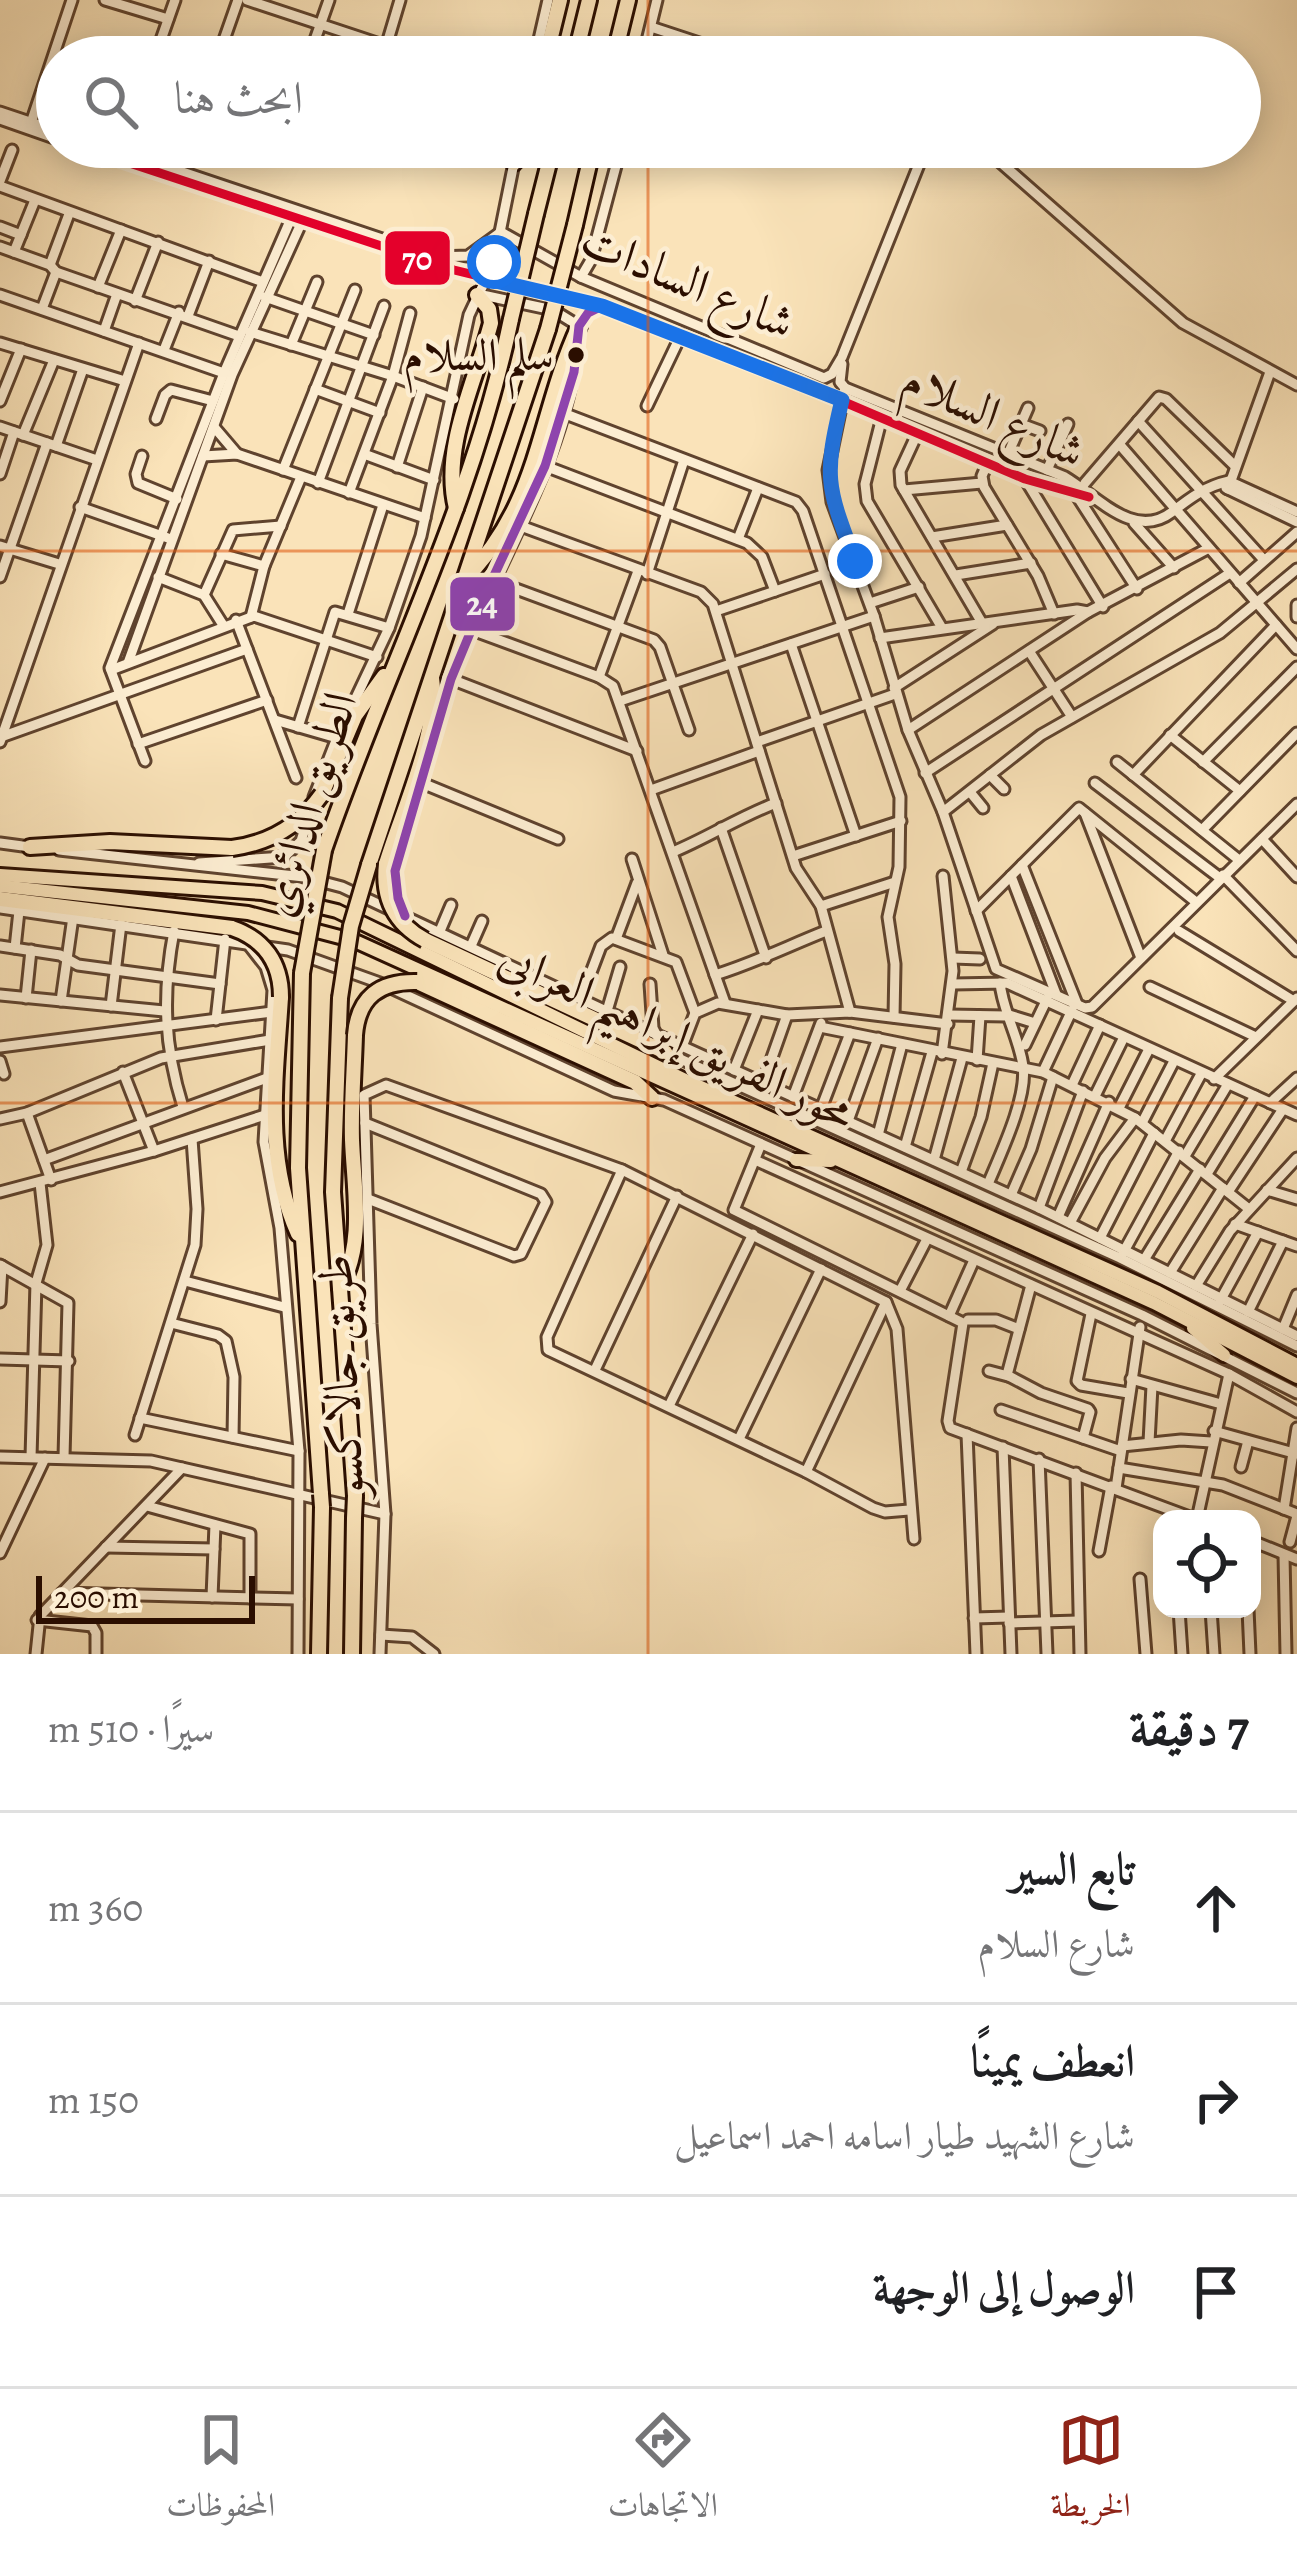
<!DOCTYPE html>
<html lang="ar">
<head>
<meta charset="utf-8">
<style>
	:root { --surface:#fff; --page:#f2f2f2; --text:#202124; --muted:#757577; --line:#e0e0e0; --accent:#8f2418 }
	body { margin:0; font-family:Alegreya,Amiri,serif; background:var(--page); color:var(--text); direction:rtl }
	.controls { position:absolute; right:36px; bottom:36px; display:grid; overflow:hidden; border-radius:24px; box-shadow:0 6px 30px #0003 }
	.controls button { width:108px; height:108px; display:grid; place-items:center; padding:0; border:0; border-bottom:3px solid var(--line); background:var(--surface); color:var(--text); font:60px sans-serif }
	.scale { position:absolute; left:36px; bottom:30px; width:219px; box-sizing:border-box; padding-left:12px; border:6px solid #2b0e00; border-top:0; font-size:33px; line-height:42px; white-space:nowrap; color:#2b0e00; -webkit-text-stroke:9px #fcedd2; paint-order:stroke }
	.stop { position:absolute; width:36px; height:36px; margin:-27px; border:9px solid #1a73e8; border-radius:50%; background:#fff }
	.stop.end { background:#1a73e8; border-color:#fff; box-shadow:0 3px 12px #0008 }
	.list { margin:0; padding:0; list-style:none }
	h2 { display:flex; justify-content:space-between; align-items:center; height:156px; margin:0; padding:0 48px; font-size:51px }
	h2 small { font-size:39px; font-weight:400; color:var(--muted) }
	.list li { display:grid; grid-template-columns:78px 1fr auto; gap:36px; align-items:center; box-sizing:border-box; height:192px; padding:0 48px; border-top:3px solid var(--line) }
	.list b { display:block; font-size:45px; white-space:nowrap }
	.list p { margin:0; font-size:39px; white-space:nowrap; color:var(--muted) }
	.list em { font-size:39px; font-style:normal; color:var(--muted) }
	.icon { flex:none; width:66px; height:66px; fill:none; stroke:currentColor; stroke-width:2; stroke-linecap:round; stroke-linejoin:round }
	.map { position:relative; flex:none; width:1297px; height:1654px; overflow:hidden; direction:ltr }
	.search { position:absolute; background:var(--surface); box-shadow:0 6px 30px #0003; left:36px; right:36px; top:36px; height:132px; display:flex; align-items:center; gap:30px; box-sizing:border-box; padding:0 42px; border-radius:66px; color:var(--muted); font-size:45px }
	.sheet { height:732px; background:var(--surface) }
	nav { display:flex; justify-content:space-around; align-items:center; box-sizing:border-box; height:168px; border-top:3px solid var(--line); background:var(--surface); font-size:33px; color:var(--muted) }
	nav a { display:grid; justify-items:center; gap:6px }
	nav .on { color:var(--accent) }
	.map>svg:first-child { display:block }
</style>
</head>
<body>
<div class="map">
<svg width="1297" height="1654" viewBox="0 0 1297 1654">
	<rect width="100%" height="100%" fill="#fae3b9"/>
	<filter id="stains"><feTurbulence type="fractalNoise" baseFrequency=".00167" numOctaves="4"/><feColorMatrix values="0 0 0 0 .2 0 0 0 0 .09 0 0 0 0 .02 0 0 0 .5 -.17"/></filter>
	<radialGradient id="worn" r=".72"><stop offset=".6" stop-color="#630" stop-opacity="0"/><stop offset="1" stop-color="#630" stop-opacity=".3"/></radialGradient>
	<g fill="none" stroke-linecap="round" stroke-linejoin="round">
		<defs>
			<g id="minor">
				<polyline points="105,0 168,19"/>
				<polyline points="247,0 386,46"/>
				<polyline points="651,27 742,57"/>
				<polyline points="158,47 190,57"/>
				<polyline points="155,57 175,0"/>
				<polyline points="218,57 238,0"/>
				<polyline points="309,57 329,0"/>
				<polyline points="383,57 400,0"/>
				<polyline points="535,57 548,0"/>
				<polyline points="643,57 657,0"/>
				<polyline points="0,112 57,131"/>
				<polyline points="0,119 57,139"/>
				<polyline points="31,123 72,0"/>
				<polyline points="81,147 454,270 602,306 802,384 1025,479 1089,497"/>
				<polyline points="108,147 436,257 468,256 501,232 581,277 824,378 832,374 842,357 926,147"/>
				<polyline points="467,147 514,163"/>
				<polyline points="983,147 1183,323 1297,385"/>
				<polyline points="0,181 12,150"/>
				<polyline points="0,186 263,282"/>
				<polyline points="0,227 21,235"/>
				<polyline points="0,247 50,265 56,272 239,336"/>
				<polyline points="14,252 35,200"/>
				<polyline points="50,265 69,214"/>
				<polyline points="581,277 591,260 621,147"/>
				<polyline points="98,287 121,230"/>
				<polyline points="478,294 553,310 579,326"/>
				<polyline points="0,295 224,373"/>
				<polyline points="265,297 374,335"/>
				<polyline points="135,301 158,242"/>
				<polyline points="42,309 56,272"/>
				<polyline points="188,316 209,261"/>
				<polyline points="104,331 117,294"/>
				<polyline points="250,332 393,376 454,399"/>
				<polyline points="0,343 125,381"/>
				<polyline points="291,345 317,282"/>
				<polyline points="164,350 179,312"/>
				<path d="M842 364 840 382 845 388 1065 477C1097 496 1134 541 1172 512 1190 498 1206 486 1229 481L1297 512"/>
				<polyline points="845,388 828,470 832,502 874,616 908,730 943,812 996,969 1085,1008 1092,1007 1297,804"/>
				<polyline points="315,389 380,413"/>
				<polyline points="0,401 21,349"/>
				<polyline points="647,406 681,335"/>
				<polyline points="563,413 796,502 803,511 900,797 899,867 888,917 895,964 894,1017"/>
				<polyline points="882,417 865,484 867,501 942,628"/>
				<polyline points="156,419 165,395 171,390 213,401"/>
				<polyline points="1138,421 1264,560"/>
				<polyline points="1021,424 1040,431"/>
				<polyline points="0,427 97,460"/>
				<polyline points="214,427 237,454"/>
				<polyline points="918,432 900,471 901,485 982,623"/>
				<polyline points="23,435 54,360"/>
				<polyline points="1120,445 1297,649"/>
				<polyline points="56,446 83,369"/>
				<polyline points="364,454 434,480"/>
				<polyline points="1008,454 1028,408"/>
				<polyline points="142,456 136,474 138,483 177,499"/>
				<polyline points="203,456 237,454 425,518"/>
				<polyline points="988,462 982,476 984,487 1038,576 1054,614"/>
				<polyline points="545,466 747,543 762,557 775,591"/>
				<polyline points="397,467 423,387"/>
				<polyline points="283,470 355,290"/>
				<polyline points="1047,470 1068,424"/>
				<polyline points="0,474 14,432"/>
				<polyline points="1025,479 1103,607"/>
				<polyline points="318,483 384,306"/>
				<polyline points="1226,488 1297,522"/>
				<polyline points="1228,489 1270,372"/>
				<polyline points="904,490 982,483"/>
				<polyline points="349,493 393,376 410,313"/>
				<polyline points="80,507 168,538"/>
				<polyline points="1134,523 1174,568"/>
				<polyline points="518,525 701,592 713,604 796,868 821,906 850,1012"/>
				<polyline points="932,537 1007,525"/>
				<polyline points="738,539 758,488"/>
				<polyline points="0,546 59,564"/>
				<polyline points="221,554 264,566"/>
				<polyline points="647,574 684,460"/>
				<polyline points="956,575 1031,563"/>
				<polyline points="0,577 47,443"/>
				<polyline points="158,577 204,595 223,625"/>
				<polyline points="492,580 654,640 660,647 689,730"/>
				<polyline points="1239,583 1297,532"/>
				<polyline points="1137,589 1077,496 1085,483 1159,397 1166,399 1234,465"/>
				<polyline points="204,595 233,530 281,526"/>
				<polyline points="870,603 919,587"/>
				<polyline points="1297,605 1297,617"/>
				<polyline points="716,611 825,574"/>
				<polyline points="348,614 383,505"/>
				<polyline points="251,617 264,566 301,477"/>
				<polyline points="236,620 296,778"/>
				<polyline points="472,630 599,677 613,686 725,1003"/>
				<polyline points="880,638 1077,610 1088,612"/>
				<polyline points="791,644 856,836"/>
				<polyline points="1029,651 1072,717"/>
				<polyline points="128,663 232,375 304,217"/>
				<polyline points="111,670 254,616 377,657"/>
				<polyline points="599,677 638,571"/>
				<polyline points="451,679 637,751"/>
				<polyline points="894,688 993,624"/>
				<polyline points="620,701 874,616"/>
				<polyline points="275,720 337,738"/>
				<polyline points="298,727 335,612 389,628"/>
				<polyline points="908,730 1088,612 1209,548"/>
				<polyline points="1170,735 1240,791"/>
				<polyline points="1,737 247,649"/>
				<polyline points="0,742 139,343"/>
				<polyline points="757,742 895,694"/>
				<polyline points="138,744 267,700"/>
				<polyline points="145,761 110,668 224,373 293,214"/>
				<polyline points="1117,762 1239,860"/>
				<polyline points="1203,762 1297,667"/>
				<polyline points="925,773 1230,573"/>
				<polyline points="990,775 1004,789"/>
				<polyline points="1133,775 1276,625"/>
				<polyline points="422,783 558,839"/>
				<polyline points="1095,783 1220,878"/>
				<polyline points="651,790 759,751"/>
				<polyline points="970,792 983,808"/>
				<polyline points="314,797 337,738 389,628 421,536 469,315 494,262 515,158"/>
				<polyline points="943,812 1041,735 1220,633 1297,569"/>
				<polyline points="1085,813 1141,958"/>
				<polyline points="721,828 766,958"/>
				<polyline points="1202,830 1297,733"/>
				<polyline points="1262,839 1297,877"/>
				<polyline points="0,843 30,847"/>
				<polyline points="59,850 304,877 342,887 655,1034 1039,1208 1297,1336"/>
				<path d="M673 852C709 837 739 817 776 803"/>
				<polyline points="793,856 901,821"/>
				<polyline points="632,859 663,955"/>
				<polyline points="199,863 284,857 301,841 310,813"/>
				<polyline points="1022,865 1077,1004"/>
				<polyline points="1223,875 1297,951"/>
				<polyline points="1011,876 1056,994"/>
				<polyline points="821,906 895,882"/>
				<polyline points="0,908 288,950 380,983 614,1091 664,1100 1142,1315 1297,1393"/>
				<polyline points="976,911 1079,808 1196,902"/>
				<path d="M405 916 398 898 395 871C415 807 429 740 452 677 492 570 568 458 577 344"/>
				<path d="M174 931C162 994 164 1046 183 1107"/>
				<polyline points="440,931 451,905"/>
				<polyline points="1179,931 1294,1001"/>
				<polyline points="616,939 637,883"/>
				<polyline points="248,944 266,967 273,990 264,1142 280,1228 299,1451 298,1654"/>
				<polyline points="0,946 60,955 78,965 220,984"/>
				<polyline points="471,946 482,921"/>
				<polyline points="15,948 19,911"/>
				<polyline points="953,958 980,959"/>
				<path d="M715 975C754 963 788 946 826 931"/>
				<polyline points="650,984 653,1028 665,1052 1120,1258 1297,1346"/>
				<polyline points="953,984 1007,983 1297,1115"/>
				<polyline points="1150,987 1256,1037"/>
				<polyline points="0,995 164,1011"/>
				<polyline points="26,998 31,950"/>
				<polyline points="581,999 601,946 612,938 676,962 695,1013"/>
				<polyline points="61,1001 73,917"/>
				<polyline points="111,1006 121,924"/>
				<polyline points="607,1011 620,967"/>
				<polyline points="1006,1014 1035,1023"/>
				<polyline points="949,1015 1006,1016"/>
				<polyline points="216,1020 225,939"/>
				<polyline points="820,1027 1043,1072 1135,1118 1249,1209"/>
				<polyline points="1025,1045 1047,999"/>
				<polyline points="0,1047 272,1012"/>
				<polyline points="682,1047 695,1013 718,1003 787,1015 850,1012 948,1024"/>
				<polyline points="942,1054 953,971 943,876"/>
				<polyline points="977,1060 980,1016"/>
				<polyline points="0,1061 4,1074"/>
				<polyline points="734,1070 758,1010"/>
				<polyline points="123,1072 154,1151"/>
				<polyline points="1043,1072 1072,1010"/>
				<polyline points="1214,1079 1297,998"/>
				<polyline points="763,1083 787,1015"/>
				<polyline points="1072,1085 1100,1025"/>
				<polyline points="1095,1096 1124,1037"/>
				<polyline points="793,1097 821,1023"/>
				<polyline points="1270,1103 1297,1078"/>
				<polyline points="1119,1108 1149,1049"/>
				<polyline points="821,1109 850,1033"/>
				<polyline points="27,1113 51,1180"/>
				<polyline points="0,1119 27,1113 161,1058 270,1040"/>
				<polyline points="848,1121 878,1038"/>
				<polyline points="365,1123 541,1194 546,1202 521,1254 514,1256 368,1199"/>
				<polyline points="1142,1123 1174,1061"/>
				<polyline points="878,1135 902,1044"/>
				<polyline points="1165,1141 1201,1074"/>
				<polyline points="761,1144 734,1210 963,1323 948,1421 950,1428 1195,1519"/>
				<polyline points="905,1147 932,1052"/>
				<polyline points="1185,1156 1228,1084"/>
				<polyline points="44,1160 267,1078"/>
				<polyline points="755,1160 1229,1374 1297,1412"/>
				<polyline points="934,1160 962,1058"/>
				<polyline points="622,1170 547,1337 548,1350 806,1472 873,1508 885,1512 909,1510"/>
				<polyline points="961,1172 981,1117 993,1063"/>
				<polyline points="1207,1174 1255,1096"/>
				<path d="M988 1184C1000 1155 1028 1097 1023 1066 1019 1037 1003 1012 1000 983"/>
				<polyline points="1267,1190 1297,1199"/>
				<polyline points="0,1192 154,1151 265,1115"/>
				<polyline points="1228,1192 1283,1109"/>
				<polyline points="1011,1195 1031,1149 1053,1077"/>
				<polyline points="1039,1208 1083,1091"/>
				<polyline points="1058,1217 1109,1102"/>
				<polyline points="1070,1223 1105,1158 1135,1118"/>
				<polyline points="1235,1224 1297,1246"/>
				<polyline points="1100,1238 1154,1133"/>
				<polyline points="1123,1253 1179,1151"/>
				<polyline points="1144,1260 1200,1169"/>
				<polyline points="0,1265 68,1303 64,1457"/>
				<polyline points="1170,1273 1223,1188"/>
				<polyline points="185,1281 284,1307"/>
				<polyline points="1031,1285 1007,1375 1041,1393 1088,1409 1090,1412 1083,1438"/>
				<polyline points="1196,1286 1230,1231 1297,1158"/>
				<polyline points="900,1291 927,1239"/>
				<polyline points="1220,1301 1258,1232"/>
				<polyline points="0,1302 2,1266"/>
				<polyline points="1248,1312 1283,1241"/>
				<polyline points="1091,1314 1077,1381 1081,1385 1128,1393"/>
				<polyline points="949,1316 974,1260"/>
				<polyline points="968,1320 996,1320 1019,1329"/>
				<polyline points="171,1323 218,1335 226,1341 234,1377 233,1437"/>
				<polyline points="1283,1329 1297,1295"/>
				<polyline points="0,1359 69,1361"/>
				<polyline points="595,1370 677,1196"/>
				<polyline points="989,1371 1008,1376"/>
				<polyline points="1131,1379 1221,1404"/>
				<polyline points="669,1406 753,1234"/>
				<polyline points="1001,1410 1121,1451"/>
				<polyline points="140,1418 299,1451"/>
				<polyline points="1214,1431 1297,1454"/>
				<polyline points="967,1434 976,1654"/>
				<polyline points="135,1435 195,1245 197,1209 192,1139"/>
				<polyline points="739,1439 821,1269"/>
				<polyline points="1149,1442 1152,1386"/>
				<polyline points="1122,1446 1181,1440 1211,1442"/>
				<polyline points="1003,1447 1011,1654"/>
				<polyline points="0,1457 151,1461 385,1514"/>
				<polyline points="31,1457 36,1283 47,1245 40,1183"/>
				<polyline points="1039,1459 1047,1654"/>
				<polyline points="1241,1467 1248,1441"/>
				<polyline points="1119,1468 1223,1485 1297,1514"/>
				<polyline points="806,1472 886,1302"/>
				<polyline points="1076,1473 1080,1654"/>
				<polyline points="1116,1488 1140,1327"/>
				<polyline points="147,1506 250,1534 250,1598"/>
				<polyline points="1284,1509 1297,1428"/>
				<polyline points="1197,1519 1229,1374"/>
				<polyline points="1252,1541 1297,1559"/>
				<polyline points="1290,1542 1297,1516"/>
				<polyline points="106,1547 214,1549"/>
				<polyline points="1099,1551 1111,1486"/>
				<polyline points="0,1553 45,1458"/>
				<polyline points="1284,1555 1286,1654"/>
				<polyline points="1140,1579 1146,1654"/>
				<polyline points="62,1593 298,1599"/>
				<polyline points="212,1597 215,1525"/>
				<polyline points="1179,1609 1182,1654"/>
				<polyline points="1211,1609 1214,1654"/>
				<polyline points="1248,1609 1250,1654"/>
				<polyline points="974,1618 1009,1617"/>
				<polyline points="37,1620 92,1626 96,1633 96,1654"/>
				<polyline points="1009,1623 1078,1621"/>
				<polyline points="381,1635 412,1637 434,1654"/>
				<polyline points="36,1654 40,1616 182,1468"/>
				<polyline points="380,1654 385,1514 371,1324 364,1095 386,1085 622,1170 886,1302 897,1329 914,1539"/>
			</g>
			<g id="major">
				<polyline points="0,875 262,893 337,911 685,1080 1158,1292 1297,1365"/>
				<polyline points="0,886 248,913 355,941 1154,1303 1297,1377"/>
				<polyline points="796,1160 831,1161"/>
				<polyline points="1193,1328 1224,1355"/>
			</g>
			<g id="highway">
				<polyline points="546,57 560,0"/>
				<polyline points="575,57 589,0"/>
				<polyline points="614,57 628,0"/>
				<polyline points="514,163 524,147"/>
				<polyline points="536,214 553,147"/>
				<polyline points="575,225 593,147"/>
				<path d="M456 508C441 447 476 381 491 323L489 309 477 295"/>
				<path d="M465 579C541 502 537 417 579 326"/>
				<polyline points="322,794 355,716 384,676"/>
				<polyline points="30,847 110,842 232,848"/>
				<path d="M324 850C385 672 473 504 511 319"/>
				<path d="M386 864C402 811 440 732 432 678"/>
				<polyline points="369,865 548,329"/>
				<polyline points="0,899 232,928"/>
				<polyline points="425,940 665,1052"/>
				<polyline points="302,973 298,1168 321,1494"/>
				<polyline points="417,982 635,1082 652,1098"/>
				<path d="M281 997C276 1078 264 1158 298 1234"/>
				<polyline points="340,998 333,1192 355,1496"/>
				<path d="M340 1288C365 1243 354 1190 352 1140 351 1105 354 1070 355 1035"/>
				<polyline points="319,1654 322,1507"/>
				<polyline points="352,1654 354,1518"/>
			</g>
		</defs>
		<use href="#minor" stroke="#5f432e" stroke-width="15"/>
		<use href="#major" stroke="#2b0e00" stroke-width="18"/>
		<use href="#highway" stroke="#2b0e00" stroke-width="20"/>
		<use href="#minor" stroke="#fcedd2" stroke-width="9"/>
		<use href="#major" stroke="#fae3b9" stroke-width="12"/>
		<use href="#highway" stroke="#fae3b9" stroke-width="14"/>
		<defs>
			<g id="highway-bridge">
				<polyline points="511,319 536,214"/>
				<polyline points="548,329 575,225"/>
				<path d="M232 848C270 843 300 825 322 794"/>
				<path d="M386 864C382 898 395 924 425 940"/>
				<path d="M232 928C264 939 281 963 281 997"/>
				<polyline points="302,973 324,850"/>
				<polyline points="340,998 351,926 369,865"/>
				<path d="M355 1035C358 997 380 981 417 982"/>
				<polyline points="321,1494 322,1507"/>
				<polyline points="354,1518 355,1496"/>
			</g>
		</defs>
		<use href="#highway-bridge" stroke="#2b0e00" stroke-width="20" stroke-linecap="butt"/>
		<use href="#highway-bridge" stroke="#fae3b9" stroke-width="14"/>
		<defs>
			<polyline id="bus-1" points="81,147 454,270 602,306 802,384 1025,479 1089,497"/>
			<polyline id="bus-2" points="405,916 398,898 395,871 451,679 492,580 545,466 574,372 579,326 588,313 602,306"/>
		</defs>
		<use href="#bus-1" stroke="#fcedd2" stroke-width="18"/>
		<use href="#bus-2" stroke="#fcedd2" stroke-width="18"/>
		<use href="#bus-1" stroke="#e4002b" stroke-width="9"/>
		<use href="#bus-2" stroke="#8e44ad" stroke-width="9"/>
	</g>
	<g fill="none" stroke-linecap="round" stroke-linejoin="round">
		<path stroke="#1a73e8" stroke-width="15" d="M494 262 487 279 602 306 842 400C823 479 827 486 855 561"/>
	</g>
	<path fill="none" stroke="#df550b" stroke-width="3" stroke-opacity="0.55" d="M648 0V57M648 147V1654M0 551H1297M0 1103H1297"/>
	<circle fill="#2b0e00" stroke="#fcedd2" stroke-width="4.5" cx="576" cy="355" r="10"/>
	<g text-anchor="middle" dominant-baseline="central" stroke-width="9" stroke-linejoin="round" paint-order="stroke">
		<g font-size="45" fill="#2b0e00" stroke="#fcedd2" text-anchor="end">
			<text x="554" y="355">سلم السلام</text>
		</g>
		<g font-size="48" fill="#2b0e00" stroke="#fcedd2">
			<text transform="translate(688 281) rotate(23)">شارع السادات</text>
			<text transform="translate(994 415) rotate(24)">شارع السلام</text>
			<text transform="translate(308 804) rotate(-73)">الطريق الدائري</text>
			<text transform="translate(677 1035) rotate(25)">محور الفريق إبراهيم العرابى</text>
			<text transform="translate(341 1376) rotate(-93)">طريق جالاكسو</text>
		</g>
	</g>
	<g stroke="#fcedd2" stroke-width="4.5">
		<rect x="383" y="229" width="69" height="58" rx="12" fill="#e4002b"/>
		<rect x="448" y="575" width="69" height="58" rx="12" fill="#8e44ad"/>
	</g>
	<g font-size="33" text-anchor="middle" font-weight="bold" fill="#fff">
		<text x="417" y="270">70</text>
		<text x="482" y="615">24</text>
	</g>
	<rect width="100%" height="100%" filter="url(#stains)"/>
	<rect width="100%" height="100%" fill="url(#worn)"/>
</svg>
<div class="controls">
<button><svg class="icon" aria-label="locate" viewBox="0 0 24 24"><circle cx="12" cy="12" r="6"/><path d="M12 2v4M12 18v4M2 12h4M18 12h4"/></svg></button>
</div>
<div class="scale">200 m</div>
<div class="stop" style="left:494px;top:262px"></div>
<div class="stop end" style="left:855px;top:561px"></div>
<div class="search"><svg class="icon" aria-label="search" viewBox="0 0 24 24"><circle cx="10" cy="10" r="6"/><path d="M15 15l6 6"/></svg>ابحث هنا</div>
</div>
<section class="sheet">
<h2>7 دقيقة<small>سيرًا · 510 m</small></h2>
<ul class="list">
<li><svg class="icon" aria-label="ahead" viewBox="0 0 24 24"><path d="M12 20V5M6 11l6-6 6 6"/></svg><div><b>تابع السير</b><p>شارع السلام</p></div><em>360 m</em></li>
<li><svg class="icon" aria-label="right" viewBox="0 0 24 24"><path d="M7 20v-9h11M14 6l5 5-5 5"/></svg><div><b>انعطف يمينًا</b><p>شارع الشهيد طيار اسامه احمد اسماعيل</p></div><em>150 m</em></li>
<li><svg class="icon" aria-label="arrive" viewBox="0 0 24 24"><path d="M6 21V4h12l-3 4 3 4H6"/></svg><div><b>الوصول إلى الوجهة</b></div></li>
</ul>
</section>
<nav>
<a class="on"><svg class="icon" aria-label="map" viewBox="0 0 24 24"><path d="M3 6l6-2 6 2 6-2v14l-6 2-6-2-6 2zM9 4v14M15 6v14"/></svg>الخريطة</a>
<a><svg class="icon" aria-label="directions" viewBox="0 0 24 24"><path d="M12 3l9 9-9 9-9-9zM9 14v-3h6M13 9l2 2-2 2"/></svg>الاتجاهات</a>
<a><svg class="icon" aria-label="saved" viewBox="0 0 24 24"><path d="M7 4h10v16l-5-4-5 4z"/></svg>المحفوظات</a>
</nav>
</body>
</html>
